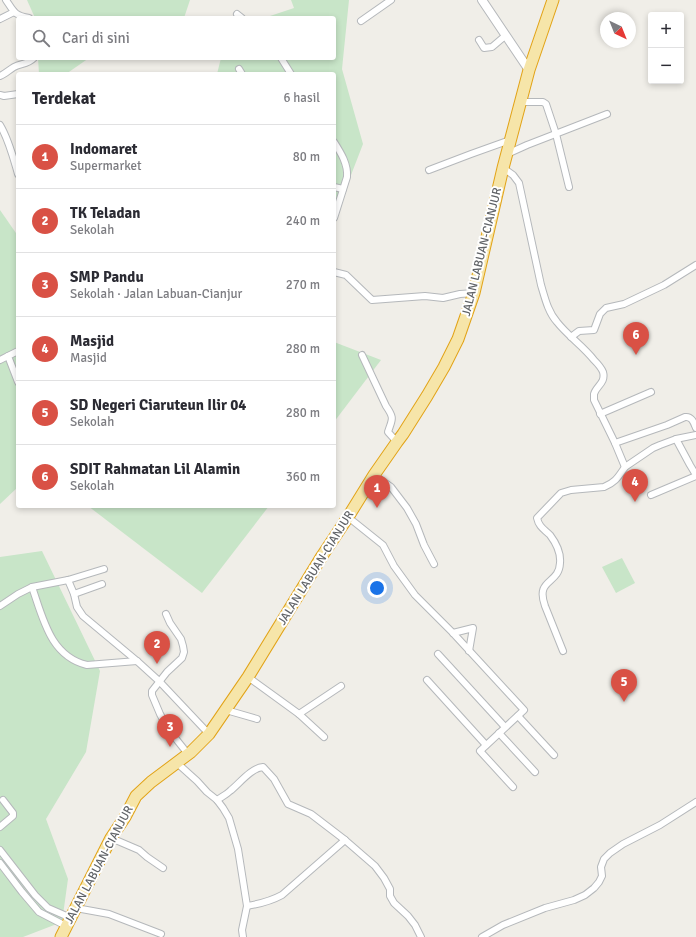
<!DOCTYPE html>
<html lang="id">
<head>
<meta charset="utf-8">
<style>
	:root { --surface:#fff; --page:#f7f7f7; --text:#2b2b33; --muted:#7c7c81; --line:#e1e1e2; --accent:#d95145 }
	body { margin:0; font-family:Signika,sans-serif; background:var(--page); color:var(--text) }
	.controls { position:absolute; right:12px; top:12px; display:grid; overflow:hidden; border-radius:4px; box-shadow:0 2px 6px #0003 }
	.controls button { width:36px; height:36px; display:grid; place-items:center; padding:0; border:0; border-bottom:1px solid var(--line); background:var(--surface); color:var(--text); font:20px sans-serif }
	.compass { position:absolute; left:600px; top:12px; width:36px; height:36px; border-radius:50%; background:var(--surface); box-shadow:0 2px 6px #0003; rotate:137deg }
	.you { position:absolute; left:377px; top:588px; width:14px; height:14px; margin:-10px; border:3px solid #fff; border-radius:50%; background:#1a73e8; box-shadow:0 0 0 6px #1a73e833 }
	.badge { display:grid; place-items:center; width:26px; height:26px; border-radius:50%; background:var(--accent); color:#fff; font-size:13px; font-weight:700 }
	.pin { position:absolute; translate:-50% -33px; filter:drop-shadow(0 1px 2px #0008) }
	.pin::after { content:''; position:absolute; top:21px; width:14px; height:12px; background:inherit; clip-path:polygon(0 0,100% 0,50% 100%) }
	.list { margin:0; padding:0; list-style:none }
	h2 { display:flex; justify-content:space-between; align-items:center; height:52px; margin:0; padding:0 16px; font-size:17px }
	h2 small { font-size:13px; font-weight:400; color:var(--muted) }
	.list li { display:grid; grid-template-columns:26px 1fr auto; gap:12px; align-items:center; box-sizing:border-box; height:64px; padding:0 16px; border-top:1px solid var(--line) }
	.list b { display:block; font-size:15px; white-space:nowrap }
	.list p { margin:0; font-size:13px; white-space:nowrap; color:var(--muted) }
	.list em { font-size:13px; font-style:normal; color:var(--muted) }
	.icon { flex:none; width:22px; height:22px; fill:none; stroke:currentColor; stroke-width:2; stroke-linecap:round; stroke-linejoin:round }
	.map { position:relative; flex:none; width:696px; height:937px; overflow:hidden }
	.search { position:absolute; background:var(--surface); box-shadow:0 2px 6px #0003; left:16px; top:16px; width:320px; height:44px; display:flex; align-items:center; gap:10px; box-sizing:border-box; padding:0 14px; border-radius:4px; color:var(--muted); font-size:15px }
	.panel { position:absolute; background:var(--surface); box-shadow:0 2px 6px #0003; left:16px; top:72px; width:320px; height:436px; border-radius:4px }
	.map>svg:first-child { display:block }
</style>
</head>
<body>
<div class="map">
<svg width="696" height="937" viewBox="0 0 696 937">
	<rect width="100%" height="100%" fill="#f0eee8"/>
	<g fill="#c8e5c8">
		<polygon points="27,0 190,0 184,18 35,18"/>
		<polygon points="291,0 349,0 342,69 363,144 334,219 334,74 217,74 221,58 334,58 334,18 264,18 294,8"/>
		<polygon points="38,58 89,58 66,74 39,74"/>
		<polygon points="0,210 18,236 18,487 0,504"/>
		<polygon points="334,342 381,360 334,422"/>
		<polygon points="88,506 269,506 202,593"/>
		<polygon points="42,551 100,671 86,752 46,819 68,879 62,922 23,937 0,937 0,557"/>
		<polygon points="622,558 635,583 616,593 602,567"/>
	</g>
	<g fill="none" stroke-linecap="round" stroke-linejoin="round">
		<defs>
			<g id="minor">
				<path d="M6 0C14 12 14 15 29 18"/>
				<polyline points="237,14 242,18"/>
				<polyline points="0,19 14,12"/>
				<polyline points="361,21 391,0"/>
				<polyline points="479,40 484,48 492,47 505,36"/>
				<polyline points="281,58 291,74"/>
				<polyline points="239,69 242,74"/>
				<path d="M0 76C5 74 9 70 14 67 21 63 27 65 34 58"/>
				<polyline points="0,95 4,96 18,94"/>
				<polyline points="520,102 543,102 546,104 556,134 569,187"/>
				<path d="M0 125C9 140 13 157 18 174"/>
				<path d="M334 142C341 153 348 164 347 177L334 218"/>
				<polyline points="507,154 527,145 607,114"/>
				<path d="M503 168 513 175 519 183 541 285C545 298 548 312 557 322 568 336 583 346 594 360 597 363 601 367 603 372 606 383 596 386 594 394 594 396 594 398 594 400L615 443 625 467 653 448 660 445 676 439 690 465 696 475"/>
				<polyline points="429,170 471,154 510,140"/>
				<polyline points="334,187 343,189"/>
				<polyline points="334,272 346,275 372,300 425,296 443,298 460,294 474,293"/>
				<polyline points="571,337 579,331 594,330 600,314 606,308 624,304 664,285 696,265"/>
				<polyline points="18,351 8,356 18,382"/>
				<path d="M362 355 386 406C395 419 392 419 388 432L397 442"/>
				<polyline points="0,360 8,356"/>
				<polyline points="600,414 651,392"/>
				<polyline points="676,439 696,435"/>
				<path d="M615 443 667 425 685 417C692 416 694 423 696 428"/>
				<polyline points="374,475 391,487 407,508 416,524 424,545 434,564"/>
				<polyline points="651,495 696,476"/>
				<polyline points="348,517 383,545 394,566 415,595 453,633 524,710 480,751 513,787"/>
				<polyline points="68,580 74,594 77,607 83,616 137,661 159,681 209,734"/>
				<path d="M32 587C43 618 50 656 87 665L137 661"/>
				<polyline points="74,594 102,584"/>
				<polyline points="0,606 18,594 32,587 68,580 104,569"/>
				<polyline points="166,614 170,623 181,639 183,646 184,652 182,658 167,672 152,691 152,695 160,714 168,729 188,754"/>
				<polyline points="453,633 473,628 469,651"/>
				<path d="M563 651 545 606C535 578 559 585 560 563 561 553 556 543 550 535 544 529 539 527 537 518L561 493 571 490 604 487C616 482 618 477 625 467"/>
				<polyline points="438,654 505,727"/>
				<polyline points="248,677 299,714 324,737"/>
				<polyline points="427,680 486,745"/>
				<polyline points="226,710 257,719"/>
				<polyline points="299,714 341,686"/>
				<polyline points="518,716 554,755"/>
				<polyline points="499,733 535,772"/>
				<polyline points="177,763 197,781 207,792 217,800 223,808 229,818 238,849 247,906 242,930 243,937"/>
				<path d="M217 800C221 797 226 795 230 791 239 784 251 768 263 767L274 779 288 804 311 814 345 840 375 866 384 878 390 889V896L394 903 408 916 415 925 421 937"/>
				<polyline points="0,827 13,816 13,813 3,800"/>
				<polyline points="111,838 139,850 147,857 163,868"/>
				<polyline points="0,850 35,895 48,908 71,918"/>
				<polyline points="0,863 22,892 39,912 66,926"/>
				<path d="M247 906C259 904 271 901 282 895L345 840"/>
				<polyline points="76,908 109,914 161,934"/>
				<polyline points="482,937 503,925 545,908 574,900 585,895 594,888 599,882 602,876 601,867 604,859 610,853 623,844 660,825 696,802"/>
			</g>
			<polyline id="tertiary" points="482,0 529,70"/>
			<polyline id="trunk" points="61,937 111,838 125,817 136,796 151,782 191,752 209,734 248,677 322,556 348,517 374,475 397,442 403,434 427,396 444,367 458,339 474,293 503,168 529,70 553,0"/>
		</defs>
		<use href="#minor" stroke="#b5b8bb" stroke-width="8"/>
		<use href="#tertiary" stroke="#b5b8bb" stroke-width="10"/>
		<use href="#trunk" stroke="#e2a317" stroke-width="13"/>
		<use href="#minor" stroke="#fff" stroke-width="6"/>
		<use href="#tertiary" stroke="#fff" stroke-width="8"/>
		<use href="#trunk" stroke="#f6e5a9" stroke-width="11"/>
	</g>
	<g text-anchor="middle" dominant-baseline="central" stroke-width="4" stroke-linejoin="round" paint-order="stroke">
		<g font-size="12" fill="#606367" stroke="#fff">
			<text transform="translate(482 252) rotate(-76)">JALAN LABUAN-CIANJUR</text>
			<text transform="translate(316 568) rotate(-58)">JALAN LABUAN-CIANJUR</text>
			<text transform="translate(99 865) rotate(-62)">JALAN LABUAN-CIANJUR</text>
		</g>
	</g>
</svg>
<div class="controls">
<button>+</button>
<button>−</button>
</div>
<svg class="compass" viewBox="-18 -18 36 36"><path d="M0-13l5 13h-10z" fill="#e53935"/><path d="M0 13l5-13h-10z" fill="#7c7c81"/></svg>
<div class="you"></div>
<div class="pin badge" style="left:377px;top:508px">1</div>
<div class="pin badge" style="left:157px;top:664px">2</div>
<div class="pin badge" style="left:170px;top:747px">3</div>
<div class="pin badge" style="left:635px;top:502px">4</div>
<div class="pin badge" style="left:624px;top:702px">5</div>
<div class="pin badge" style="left:636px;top:355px">6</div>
<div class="search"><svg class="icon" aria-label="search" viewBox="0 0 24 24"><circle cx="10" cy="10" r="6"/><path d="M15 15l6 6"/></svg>Cari di sini</div>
<section class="panel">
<h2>Terdekat<small>6 hasil</small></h2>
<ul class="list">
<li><span class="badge">1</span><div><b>Indomaret</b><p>Supermarket</p></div><em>80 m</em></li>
<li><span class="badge">2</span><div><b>TK Teladan</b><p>Sekolah</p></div><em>240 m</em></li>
<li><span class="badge">3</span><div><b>SMP Pandu</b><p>Sekolah · Jalan Labuan-Cianjur</p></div><em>270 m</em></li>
<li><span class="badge">4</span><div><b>Masjid</b><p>Masjid</p></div><em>280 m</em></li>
<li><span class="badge">5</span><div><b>SD Negeri Ciaruteun Ilir 04</b><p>Sekolah</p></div><em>280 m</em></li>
<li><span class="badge">6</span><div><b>SDIT Rahmatan Lil Alamin</b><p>Sekolah</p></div><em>360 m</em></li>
</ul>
</section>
</div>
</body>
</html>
